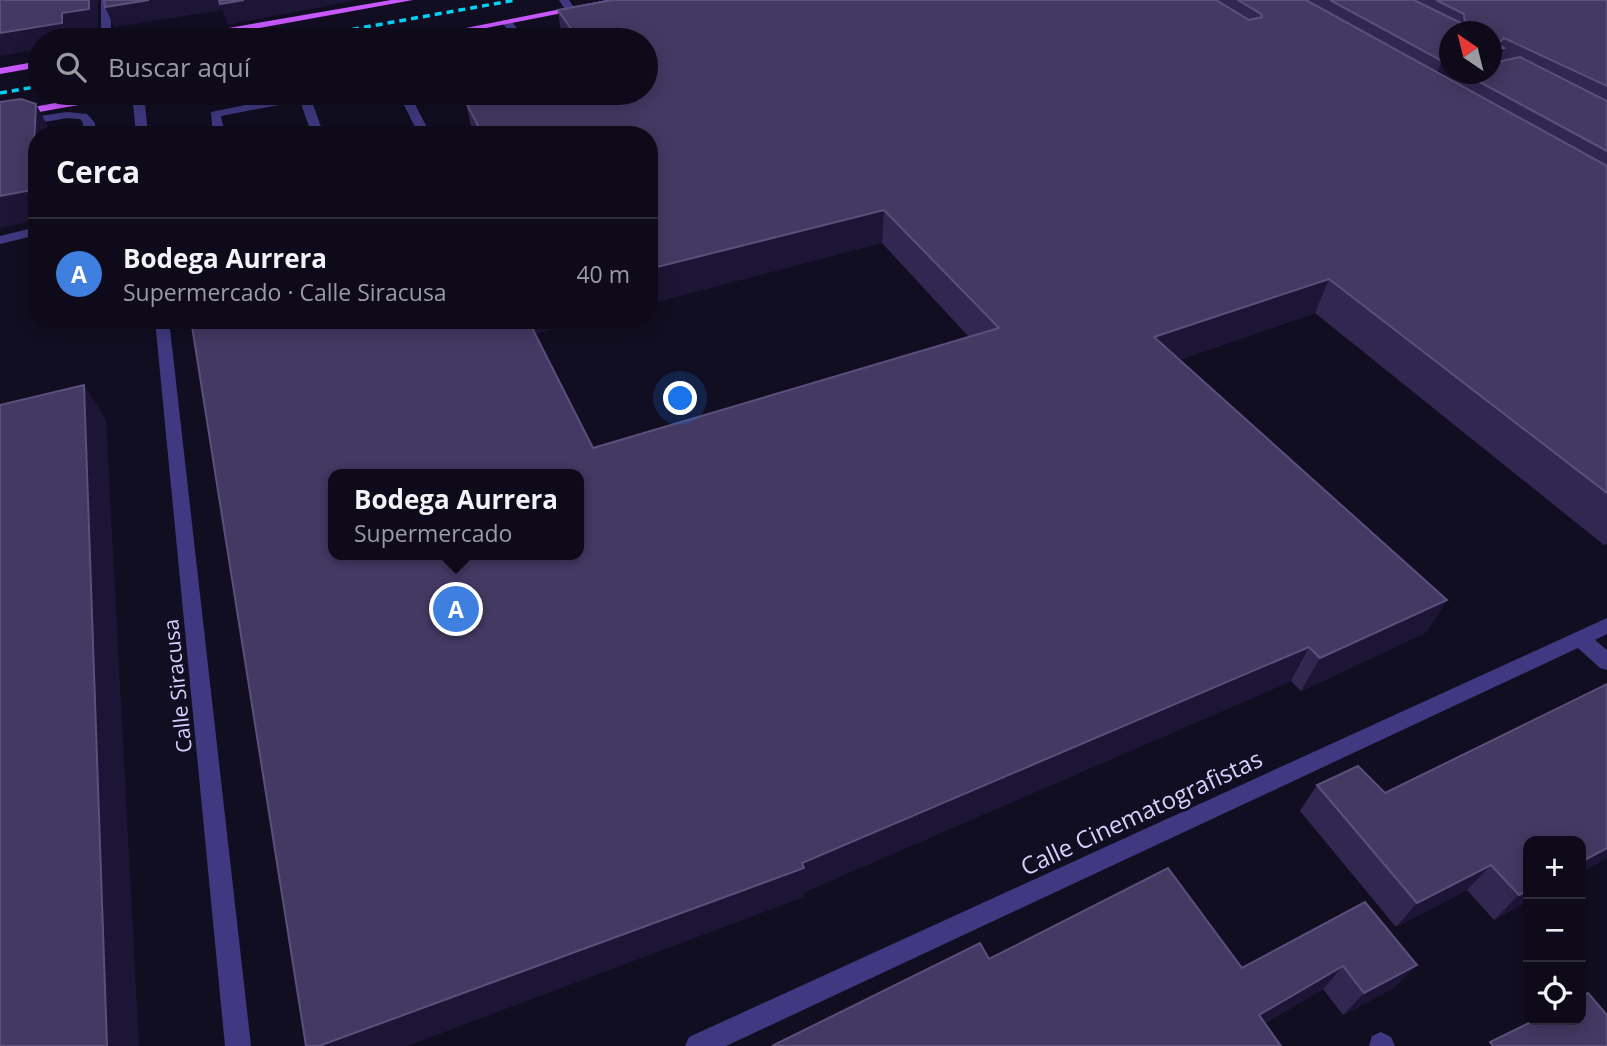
<!DOCTYPE html>
<html lang="es">
<head>
<meta charset="utf-8">
<style>
	:root { --surface:#0e0a1a; --page:#1c1827; --text:#f1f3f6; --muted:#9b9aa2; --line:#2e2b39; --accent:#7c3aed }
	body { margin:0; font-family:"Open Sans",sans-serif; background:var(--page); color:var(--text) }
	.controls { position:absolute; right:21px; bottom:21px; display:grid; overflow:hidden; border-radius:14px; box-shadow:0 4px 18px #0003 }
	.controls button { width:63px; height:63px; display:grid; place-items:center; padding:0; border:0; border-bottom:2px solid var(--line); background:var(--surface); color:var(--text); font:35px sans-serif }
	.compass { position:absolute; left:1439px; top:21px; width:63px; height:63px; border-radius:50%; background:var(--surface); box-shadow:0 4px 18px #0003; rotate:325deg }
	.you { position:absolute; left:681px; top:399px; width:24px; height:24px; margin:-18px; border:5px solid #fff; border-radius:50%; background:#1a73e8; box-shadow:0 0 0 10px #1a73e833 }
	.badge { display:grid; place-items:center; width:46px; height:46px; border-radius:50%; background:var(--accent); color:#fff; font-size:23px; font-weight:700 }
	.pin { position:absolute; translate:-50% -50%; border:4px solid #fff; box-shadow:0 2px 7px #0006 }
	.popup { position:absolute; left:328px; top:469px; width:256px; height:91px; box-sizing:border-box; display:grid; place-content:center; border-radius:14px; background:var(--surface); filter:drop-shadow(0 2px 5px #0005); font-size:23px; white-space:nowrap; color:var(--muted) }
	.popup b { font-size:26px; color:var(--text) }
	.popup::after { content:''; position:absolute; left:50%; top:100%; margin-left:-14px; border:14px solid transparent; border-top-color:var(--surface) }
	.list { margin:0; padding:0; list-style:none }
	h2 { display:flex; justify-content:space-between; align-items:center; height:91px; margin:0; padding:0 28px; font-size:30px }
	h2 small { font-size:23px; font-weight:400; color:var(--muted) }
	.list li { display:grid; grid-template-columns:46px 1fr auto; gap:21px; align-items:center; box-sizing:border-box; height:112px; padding:0 28px; border-top:2px solid var(--line) }
	.list b { display:block; font-size:26px; white-space:nowrap }
	.list p { margin:0; font-size:23px; white-space:nowrap; color:var(--muted) }
	.list em { font-size:23px; font-style:normal; color:var(--muted) }
	.icon { flex:none; width:38px; height:38px; fill:none; stroke:currentColor; stroke-width:2; stroke-linecap:round; stroke-linejoin:round }
	.map { position:relative; flex:none; width:1607px; height:1046px; overflow:hidden }
	.search { position:absolute; background:var(--surface); box-shadow:0 4px 18px #0003; left:28px; top:28px; width:630px; height:77px; display:flex; align-items:center; gap:18px; box-sizing:border-box; padding:0 24px; border-radius:38px; color:var(--muted); font-size:26px }
	.panel { position:absolute; background:var(--surface); box-shadow:0 4px 18px #0003; left:28px; top:126px; width:630px; height:203px; border-radius:28px }
	.map>svg:first-child { display:block }
</style>
</head>
<body>
<div class="map">
<svg width="1607" height="1046" viewBox="0 0 1607 1046">
	<rect width="100%" height="100%" fill="#120e22"/>
	<g fill="none" stroke-linecap="round" stroke-linejoin="round">
		<g fill="#403981" fill-rule="evenodd">
			<rect x="101" y="0" width="10" height="40"/>
			<polygon points="559,0 569,0 575,9 566,11"/>
			<polygon points="503,20 511,20 525,40 515,40 502,22"/>
			<polygon points="442,31 446,32 451,40 441,40 437,34"/>
			<polygon points="132,93 144,93 148,135 136,135"/>
			<polygon points="303,93 328,93 311,99 324,135 312,135 300,101 221,116 225,135 213,135 211,112"/>
			<polygon points="398,93 409,93 431,135 419,135"/>
			<polygon points="472,93 482,93 500,117 498,119 488,120"/>
			<polygon points="67,112 87,114 95,123 95,135 83,135 83,123 80,119 67,118 0,130 0,122"/>
			<polygon points="37,227 37,235 0,244 0,236"/>
			<polygon points="155,320 169,320 251,1046 225,1046"/>
			<polygon points="1607,618 1607,634 1595,640 1607,650 1607,670 1600,668 1578,648 726,1046 685,1046 689,1037"/>
			<polygon points="1381,1032 1391,1037 1395,1046 1369,1046 1372,1036"/>
		</g>
		<g fill="#c858fd" fill-rule="evenodd">
			<polygon points="391,0 413,0 193,40 171,40 176,37"/>
			<polygon points="607,0 628,0 425,40 405,40"/>
			<polygon points="40,61 40,67 0,74 0,68"/>
			<polygon points="111,93 135,93 129,96 0,119 0,113"/>
		</g>
		<g stroke="#03d2f7" stroke-width="3.5" stroke-dasharray="7 5" stroke-linecap="butt">
			<polyline points="293,40 516,0"/>
			<polyline points="0,93 40,86"/>
		</g>
	</g>
	<g fill="#312750" fill-rule="evenodd">
		<path d="M613 0H1607V544L1604 545 1315 313 1179 360 1447 600 1425 633 1301 691 1291 681 804 892V897L191 320H588L535 334 593 448 969 337 882 243 649 135H473L466 103 646 93V40H562L558 10ZM1492 32V74H1450Z"/>
		<polygon points="1607,684 1607,858 1581,872 1581,841 1528,841 1528,901 1494,920 1467,890 1396,927 1300,811 1317,785 1385,793"/>
		<polygon points="1365,902 1395,987 1343,1015 1323,989 1265,1023 1242,968"/>
	</g>
	<g fill="#1d1536">
		<polygon points="89,0 98,0 98,30 72,34 71,40 40,40 40,49 0,56 0,33 62,13"/>
		<polygon points="149,0 218,0 222,10 114,27 105,7"/>
		<polygon points="244,0 357,0 228,25 220,4"/>
		<polygon points="1504,38 1499,49 1504,48 1490,79 1492,74 1492,51"/>
		<polygon points="1450,60 1450,74 1457,74 1451,87 1429,92 1442,61"/>
		<polygon points="36,104 51,132 51,135 37,135 37,220 0,228 0,196"/>
		<polygon points="884,210 882,243 649,304 649,269"/>
		<polygon points="1329,279 1315,313 1144,372 1154,337"/>
		<polygon points="523,320 588,320 527,336"/>
		<polygon points="84,385 106,420 139,1046 107,1046"/>
		<polygon points="1447,600 1425,633 1301,691 1320,658"/>
		<polygon points="1309,647 1291,681 804,892 804,897 407,1046 319,1046 802,863"/>
		<polygon points="1607,848 1607,858 1581,872 1581,862"/>
		<polygon points="1491,865 1467,890 1396,927 1417,903"/>
		<polygon points="1528,891 1528,901 1494,920 1519,895"/>
		<polygon points="1417,965 1395,987 1343,1015 1364,993"/>
		<polygon points="1343,966 1323,989 1242,1036 1259,1015"/>
	</g>
	<g fill="#433963" stroke="#5a507b" stroke-width="2" fill-rule="evenodd">
		<polygon points="0,0 89,0 89,9 62,13 62,23 0,33"/>
		<polygon points="104,0 149,0 105,7"/>
		<polygon points="219,0 244,0 220,4"/>
		<path d="M613 0H1216L1249 20 1262 17 1261 14 1238 0H1306L1607 166V493L1329 279 1154 337 1447 600 1320 658 1309 647 802 863 804 868 319 1046H306L191 320H528L593 448 999 328 884 210 649 269V135H483L466 103 515 93H646V40H579L558 10ZM333 474H578V555H333Z"/>
		<polygon points="1330,0 1414,0 1465,25 1464,14 1436,0 1607,0 1607,86 1504,38 1498,44 1504,48 1492,51 1492,32 1450,32 1450,60 1442,61"/>
		<polygon points="1520,57 1607,101 1607,151 1465,74 1492,74 1492,63"/>
		<polygon points="21,99 36,104 32,190 0,196 0,102"/>
		<polygon points="84,385 107,1046 0,1046 0,405"/>
		<polygon points="1607,684 1607,848 1581,862 1581,841 1528,841 1528,891 1519,895 1491,865 1417,903 1317,785 1358,766 1385,793"/>
		<polygon points="1168,868 1242,968 1365,902 1417,965 1364,993 1343,966 1259,1015 1281,1046 772,1046 980,943 989,959"/>
		<polygon points="1588,993 1607,1015 1607,1046 1493,1046 1490,1042 1535,1020 1581,1020 1581,997"/>
	</g>
	<g text-anchor="middle" dominant-baseline="central" stroke-width="6" stroke-linejoin="round" paint-order="stroke">
		<g font-size="21" fill="#d7cffe" stroke="#120e22">
			<text transform="translate(177 686) rotate(-96)">Calle Siracusa</text>
		</g>
		<g font-size="24" fill="#d7cffe" stroke="#120e22">
			<text transform="translate(1141 812) rotate(-25)">Calle Cinematografistas</text>
		</g>
	</g>
</svg>
<div class="controls">
<button>+</button>
<button>−</button>
<button><svg class="icon" aria-label="locate" viewBox="0 0 24 24"><circle cx="12" cy="12" r="6"/><path d="M12 2v4M12 18v4M2 12h4M18 12h4"/></svg></button>
</div>
<svg class="compass" viewBox="-18 -18 36 36"><path d="M0-13l5 13h-10z" fill="#e53935"/><path d="M0 13l5-13h-10z" fill="#9b9aa2"/></svg>
<div class="you"></div>
<div class="pin badge" style="left:456px;top:609px;background:#3f7fe0">A</div>
<div class="popup"><b>Bodega Aurrera</b>Supermercado</div>
<div class="search"><svg class="icon" aria-label="search" viewBox="0 0 24 24"><circle cx="10" cy="10" r="6"/><path d="M15 15l6 6"/></svg>Buscar aquí</div>
<section class="panel">
<h2>Cerca<small></small></h2>
<ul class="list">
<li><span class="badge" style="background:#3f7fe0">A</span><div><b>Bodega Aurrera</b><p>Supermercado · Calle Siracusa</p></div><em>40 m</em></li>
</ul>
</section>
</div>
</body>
</html>
